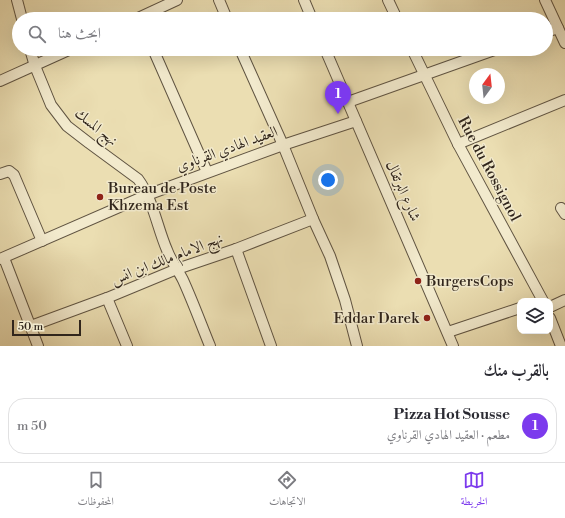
<!DOCTYPE html>
<html lang="ar">
<head>
<meta charset="utf-8">
<style>
	:root { --surface:#fff; --page:#f2f2f3; --text:#2b2b33; --muted:#7c7c81; --line:#e1e1e2; --accent:#7c3aed }
	body { margin:0; font-family:"Libre Bodoni",Amiri,serif; background:var(--page); color:var(--text); direction:rtl }
	.controls { position:absolute; right:12px; bottom:12px; display:grid; overflow:hidden; border-radius:8px; box-shadow:0 4px 16px #0002 }
	.controls button { width:36px; height:36px; display:grid; place-items:center; padding:0; border:0; border-bottom:1px solid var(--line); background:var(--surface); color:var(--text); font:20px sans-serif }
	.compass { position:absolute; left:469px; top:68px; width:36px; height:36px; border-radius:50%; background:var(--surface); box-shadow:0 4px 16px #0002; rotate:15deg }
	.scale { position:absolute; left:12px; bottom:10px; width:69px; box-sizing:border-box; padding-left:4px; border:2px solid #31261c; border-top:0; font-size:11px; line-height:14px; white-space:nowrap; color:#31261c; -webkit-text-stroke:3px #f2eacd; paint-order:stroke }
	.you { position:absolute; left:328px; top:180px; width:14px; height:14px; margin:-10px; border:3px solid #fff; border-radius:50%; background:#1a73e8; box-shadow:0 0 0 6px #1a73e833 }
	.badge { display:grid; place-items:center; width:26px; height:26px; border-radius:50%; background:var(--accent); color:#fff; font-size:13px; font-weight:700 }
	.pin { position:absolute; translate:-50% -33px; filter:drop-shadow(0 1px 2px #0008) }
	.pin::after { content:''; position:absolute; top:21px; width:14px; height:12px; background:inherit; clip-path:polygon(0 0,100% 0,50% 100%) }
	.list { margin:0; padding:0; list-style:none }
	h2 { display:flex; justify-content:space-between; align-items:center; height:52px; margin:0; padding:0 16px; font-size:17px }
	h2 small { font-size:13px; font-weight:400; color:var(--muted) }
	.list li { display:grid; grid-template-columns:26px 1fr auto; gap:12px; align-items:center; box-sizing:border-box; height:56px; margin:0 8px 8px; padding:0 8px; border:1px solid var(--line); border-radius:16px }
	.list b { display:block; font-size:15px; white-space:nowrap }
	.list p { margin:0; font-size:13px; white-space:nowrap; color:var(--muted) }
	.list em { font-size:13px; font-style:normal; color:var(--muted) }
	.icon { flex:none; width:22px; height:22px; fill:none; stroke:currentColor; stroke-width:2; stroke-linecap:round; stroke-linejoin:round }
	.map { position:relative; flex:none; width:565px; height:346px; overflow:hidden; direction:ltr }
	.search { position:absolute; background:var(--surface); box-shadow:0 4px 16px #0002; left:12px; right:12px; top:12px; height:44px; display:flex; align-items:center; gap:10px; box-sizing:border-box; padding:0 14px; border-radius:22px; color:var(--muted); font-size:15px }
	.sheet { height:116px; background:var(--surface) }
	nav { display:flex; justify-content:space-around; align-items:center; box-sizing:border-box; height:56px; border-top:1px solid var(--line); background:var(--surface); font-size:11px; color:var(--muted) }
	nav a { display:grid; justify-items:center; gap:2px }
	nav .on { color:var(--accent) }
	.map>svg:first-child { display:block }
</style>
</head>
<body>
<div class="map">
<svg width="565" height="346" viewBox="0 0 565 346">
	<rect width="100%" height="100%" fill="#ebdeb2"/>
	<filter id="stains"><feTurbulence type="fractalNoise" baseFrequency=".005" numOctaves="4"/><feColorMatrix values="0 0 0 0 .2 0 0 0 0 .09 0 0 0 0 .02 0 0 0 .5 -.17"/></filter>
	<radialGradient id="worn" r=".72"><stop offset=".6" stop-color="#630" stop-opacity="0"/><stop offset="1" stop-color="#630" stop-opacity=".3"/></radialGradient>
	<g fill="none" stroke-linecap="round" stroke-linejoin="round">
		<defs>
			<g id="street">
				<polyline points="17,0 22,19"/>
				<polyline points="219,0 227,19"/>
				<polyline points="304,0 312,19"/>
				<polyline points="388,0 397,19"/>
				<polyline points="545,0 565,43"/>
				<polyline points="136,19 177,0"/>
				<polyline points="546,32 558,28"/>
				<path d="M30 49 35 66 51 105 67 126 89 143 138 179C153 199 157 227 167 250 171 261 178 270 183 280 193 302 201 324 210 346"/>
				<polyline points="153,49 207,172"/>
				<polyline points="240,49 283,145 313,219 330,256 345,300 357,346"/>
				<polyline points="325,49 453,346"/>
				<polyline points="412,49 458,144 543,301"/>
				<polyline points="0,81 71,49"/>
				<polyline points="348,102 497,49"/>
				<polyline points="458,144 565,100"/>
				<polyline points="0,174 9,171 14,175 42,241"/>
				<polyline points="561,208 565,214"/>
				<polyline points="236,249 271,346"/>
				<polyline points="4,258 38,346"/>
				<polyline points="0,259 147,195 283,145 356,121"/>
				<polyline points="107,298 127,346"/>
				<polyline points="550,307 565,300"/>
				<polyline points="550,318 561,346"/>
				<polyline points="31,326 107,298 177,269 236,249 313,219"/>
				<polyline points="448,332 520,308"/>
			</g>
		</defs>
		<use href="#street" stroke="#605442" stroke-width="12"/>
		<use href="#street" stroke="#f2eacd" stroke-width="10"/>
	</g>
	<g fill="#8f2418" stroke="#f2eacd" stroke-width="1.5">
		<circle cx="100" cy="197" r="4"/>
		<circle cx="418" cy="281" r="4"/>
		<circle cx="427" cy="318" r="4"/>
	</g>
	<g text-anchor="middle" dominant-baseline="central" stroke-width="3" stroke-linejoin="round" paint-order="stroke">
		<g font-size="15" fill="#31261c" stroke="#f2eacd">
			<text transform="translate(96 127) rotate(39)">نهج المسك</text>
			<text transform="translate(227 149) rotate(-20)">العقيد الهادي القرناوي</text>
			<text transform="translate(489 169) rotate(62)">Rue du Rossignol</text>
			<text transform="translate(403 191) rotate(66)">شارع البرتقال</text>
			<text transform="translate(167 259) rotate(-21)">نهج الامام مالك ابن انس</text>
		</g>
		<g font-size="15" fill="#31261c" stroke="#f2eacd" text-anchor="start">
			<text x="108" y="188">Bureau de Poste<tspan x="108" dy="17">Khzema Est</tspan></text>
			<text x="426" y="281">BurgersCops</text>
			<text x="419" y="318" text-anchor="end">Eddar Darek</text>
		</g>
	</g>
	<rect width="100%" height="100%" filter="url(#stains)"/>
	<rect width="100%" height="100%" fill="url(#worn)"/>
</svg>
<div class="controls">
<button><svg class="icon" aria-label="layers" viewBox="0 0 24 24"><path d="M12 4l9 5-9 5-9-5zM3 14l9 5 9-5"/></svg></button>
</div>
<svg class="compass" viewBox="-18 -18 36 36"><path d="M0-13l5 13h-10z" fill="#e53935"/><path d="M0 13l5-13h-10z" fill="#7c7c81"/></svg>
<div class="scale">50 m</div>
<div class="you"></div>
<div class="pin badge" style="left:338px;top:114px">1</div>
<div class="search"><svg class="icon" aria-label="search" viewBox="0 0 24 24"><circle cx="10" cy="10" r="6"/><path d="M15 15l6 6"/></svg>ابحث هنا</div>
</div>
<section class="sheet">
<h2>بالقرب منك<small></small></h2>
<ul class="list">
<li><span class="badge">1</span><div><b>Pizza Hot Sousse</b><p>مطعم · العقيد الهادي القرناوي</p></div><em>50 m</em></li>
</ul>
</section>
<nav>
<a class="on"><svg class="icon" aria-label="map" viewBox="0 0 24 24"><path d="M3 6l6-2 6 2 6-2v14l-6 2-6-2-6 2zM9 4v14M15 6v14"/></svg>الخريطة</a>
<a><svg class="icon" aria-label="directions" viewBox="0 0 24 24"><path d="M12 3l9 9-9 9-9-9zM9 14v-3h6M13 9l2 2-2 2"/></svg>الاتجاهات</a>
<a><svg class="icon" aria-label="saved" viewBox="0 0 24 24"><path d="M7 4h10v16l-5-4-5 4z"/></svg>المحفوظات</a>
</nav>
</body>
</html>
